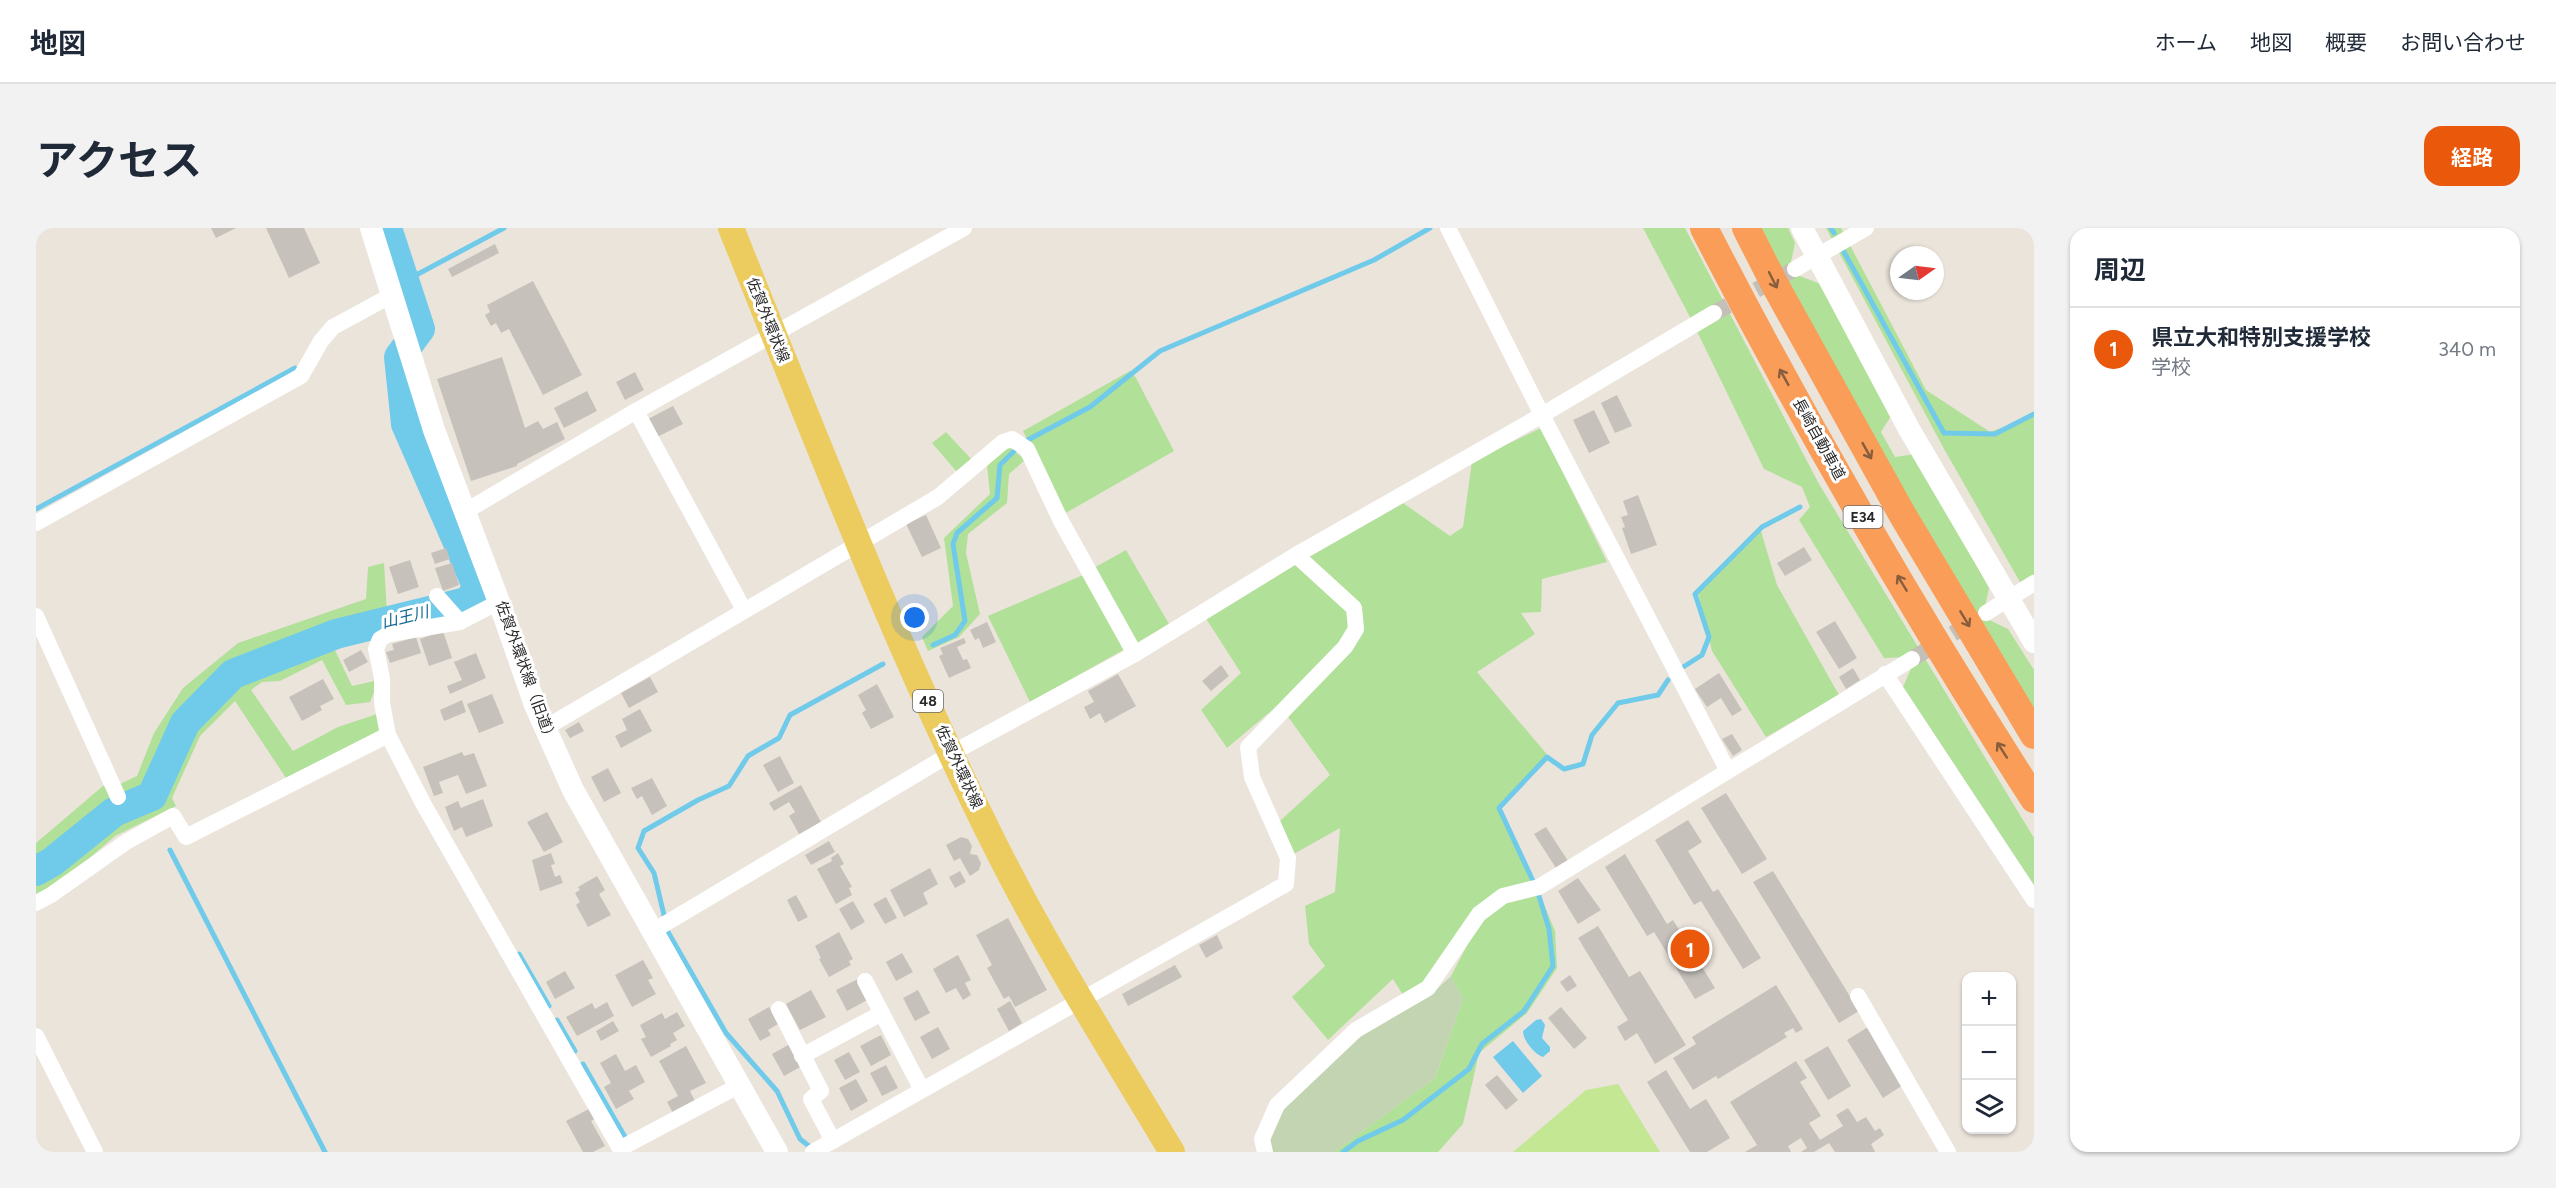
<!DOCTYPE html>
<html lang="ja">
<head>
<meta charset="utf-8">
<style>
	:root { --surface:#fff; --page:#f2f2f3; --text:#1f2937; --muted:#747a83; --line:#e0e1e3; --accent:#ea580c }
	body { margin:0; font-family:Figtree,"Noto Sans JP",sans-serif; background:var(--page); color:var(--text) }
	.controls { position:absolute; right:18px; bottom:18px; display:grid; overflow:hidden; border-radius:12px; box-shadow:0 2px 4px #0004 }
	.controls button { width:54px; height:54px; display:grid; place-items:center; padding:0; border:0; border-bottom:2px solid var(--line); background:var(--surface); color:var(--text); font:30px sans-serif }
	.compass { position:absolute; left:1854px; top:18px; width:54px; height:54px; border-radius:50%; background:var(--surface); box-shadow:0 2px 4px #0004; rotate:76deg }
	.you { position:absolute; left:879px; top:390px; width:21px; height:21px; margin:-15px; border:4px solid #fff; border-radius:50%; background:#1a73e8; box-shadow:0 0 0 9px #1a73e833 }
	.badge { display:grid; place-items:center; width:39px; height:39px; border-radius:50%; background:var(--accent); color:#fff; font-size:20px; font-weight:700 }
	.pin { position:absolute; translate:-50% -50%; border:3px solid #fff; box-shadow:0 2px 6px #0006 }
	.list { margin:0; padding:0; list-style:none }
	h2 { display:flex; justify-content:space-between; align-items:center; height:78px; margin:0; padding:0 24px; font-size:26px }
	h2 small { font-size:20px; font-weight:400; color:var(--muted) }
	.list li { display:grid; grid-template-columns:39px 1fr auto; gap:18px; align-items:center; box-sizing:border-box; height:84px; padding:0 24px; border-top:2px solid var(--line) }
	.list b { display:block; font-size:22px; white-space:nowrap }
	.list p { margin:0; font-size:20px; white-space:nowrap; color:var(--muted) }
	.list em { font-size:20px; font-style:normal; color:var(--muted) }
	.icon { flex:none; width:33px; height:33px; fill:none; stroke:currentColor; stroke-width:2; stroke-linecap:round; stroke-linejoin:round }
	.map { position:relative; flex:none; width:1998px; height:924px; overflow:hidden; border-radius:18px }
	header { display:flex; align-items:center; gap:36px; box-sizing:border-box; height:84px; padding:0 30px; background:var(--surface); border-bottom:2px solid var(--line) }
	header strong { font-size:28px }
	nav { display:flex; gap:33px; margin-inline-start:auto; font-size:21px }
	.intro { display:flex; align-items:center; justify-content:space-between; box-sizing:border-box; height:144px; padding:0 36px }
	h1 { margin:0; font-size:42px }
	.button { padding:15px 27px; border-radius:18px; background:var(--accent); color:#fff; font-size:21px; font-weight:700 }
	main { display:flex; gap:36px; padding:0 36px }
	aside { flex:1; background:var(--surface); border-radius:18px; box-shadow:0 2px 4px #0004 }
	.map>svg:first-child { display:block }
</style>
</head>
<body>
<header>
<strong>地図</strong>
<nav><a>ホーム</a><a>地図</a><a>概要</a><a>お問い合わせ</a></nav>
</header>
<div class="intro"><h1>アクセス</h1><a class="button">経路</a></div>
<main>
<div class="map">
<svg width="1998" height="924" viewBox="0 0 1998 924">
	<rect width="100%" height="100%" fill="#ebe4db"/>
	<g fill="#b1e098">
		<polygon points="1607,0 1649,0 1783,256 1998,610 1998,657 1867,459 1880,429 1848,430 1763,292 1774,279 1766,259 1728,241 1655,91"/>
		<polygon points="1721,0 1752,0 1759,15 1753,44 1785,56 1855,188 1845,204 1859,229 1879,226 1953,360 1947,389 1972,401 1998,442 1998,489 1972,448"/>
		<polygon points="1790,0 1805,0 1890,162 1954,204 1998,188 1998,346 1984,354 1907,219"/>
		<polygon points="1094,143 1100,150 1138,223 1028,286 987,203"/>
		<polygon points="1505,200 1571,334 1506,351 1505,384 1485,385 1499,406 1441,444 1514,530 1462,580 1495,654 1466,664 1386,755 1367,767 1357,751 1292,812 1256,769 1289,738 1273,716 1269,678 1299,664 1304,600 1256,627 1244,593 1294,547 1250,486 1315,416 1191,520 1165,482 1205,445 1169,389 1367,275 1414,308 1427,299 1436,233"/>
		<polygon points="910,204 936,232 921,244 896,215"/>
		<polygon points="971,217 989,232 973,246 971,275 932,306 930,325 944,386 923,409 892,423 886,409 917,378 908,310 954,266 951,238"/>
		<polygon points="1725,303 1741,357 1803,467 1730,509 1676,423 1662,365"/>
		<polygon points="1090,322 1133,396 1097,417 1056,341"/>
		<polygon points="348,335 351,385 235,418 199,437 150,482 114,560 61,587 11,629 0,635 0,615 67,558 84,556 101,548 118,505 147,460 202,415 330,371 332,339"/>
		<polygon points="1047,347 1089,421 994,474 952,388"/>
		<polygon points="297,418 316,458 343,452 334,474 310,477 286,432 244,453 226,454 215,462 257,523 302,499 341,486 345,504 250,550 199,473 164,508 136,570 140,578 79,608 18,661 0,670 0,654 11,649 78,593 117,574 152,502 201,451 233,438"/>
		<polygon points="1504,667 1519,703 1521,740 1491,785 1443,825 1427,896 1402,924 1298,924 1399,850 1427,771 1415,748 1445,691 1470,671"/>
	</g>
	<polygon fill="#c3d4b2" points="1415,748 1427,771 1399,850 1298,924 1234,924 1232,911 1249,879 1324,805 1401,761"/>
	<polygon fill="#c4e794" points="1582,856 1624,924 1477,924 1550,862"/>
	<g fill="#70caea">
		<path d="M1505 791 1509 797 1506 810 1514 819V823L1507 829C1498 826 1487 812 1487 803L1500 792Z"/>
		<polygon points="1477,813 1506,848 1487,865 1457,829"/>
	</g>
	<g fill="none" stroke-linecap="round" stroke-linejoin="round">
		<g stroke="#70caea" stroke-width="5">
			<polyline points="1795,0 1798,5"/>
			<polyline points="1808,24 1908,205 1959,206 1998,186"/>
			<polyline points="369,53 468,0"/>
			<polyline points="0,281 259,140"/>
			<polyline points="897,417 919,407 929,393 917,316 921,305 961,270 964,237 986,215 1054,179 1124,123 1338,32 1394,0"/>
			<polyline points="1644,441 1666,427 1673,409 1659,366 1726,299 1764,279"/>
			<polyline points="134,622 289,924"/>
			<polyline points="1497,653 1463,580 1511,529 1528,541 1547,536 1556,507 1582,475 1622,467 1632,452"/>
			<polyline points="483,726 513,778"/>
			<polyline points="521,792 539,823"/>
			<polyline points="547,836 589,909"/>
			<polyline points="778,922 764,911 741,863 690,805 632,704 618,645 602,620 608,603 662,572 693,558 712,528 743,510 754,487 847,436"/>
			<polyline points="1307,924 1322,913 1367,892 1433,841 1446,816 1488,783 1517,738 1513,701 1503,668"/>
		</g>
		<polyline stroke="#70caea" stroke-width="30" points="0,643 16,634 78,584 116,568 149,495 197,446 300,406 434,373 441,358 370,196 363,129 384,101 351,0"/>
	</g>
	<g fill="#c6c1bb">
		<polygon points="175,0 200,0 180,10"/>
		<polygon points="230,0 268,0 284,35 253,50"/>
		<polygon points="459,16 463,25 416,49 412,41"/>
		<polygon points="497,53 546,147 507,167 473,101 465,105 460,95 455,98 449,87 454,84 451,77"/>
		<polygon points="466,129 489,200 502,193 507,201 521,194 529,211 481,236 481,238 435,253 401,151"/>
		<polygon points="599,144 608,162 589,172 580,154"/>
		<polygon points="551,163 561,183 528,200 518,180"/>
		<polygon points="1581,167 1596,198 1579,205 1565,175"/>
		<polygon points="637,178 647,196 621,209 612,191"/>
		<polygon points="1558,182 1574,215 1553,225 1537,192"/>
		<polygon points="1602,267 1621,317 1595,326 1586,300 1589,299 1585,289 1592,287 1587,273"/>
		<polygon points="890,287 905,320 886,329 870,296"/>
		<polygon points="1768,319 1776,332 1749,348 1741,335"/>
		<polygon points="410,320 414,331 399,336 395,325"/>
		<polygon points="374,332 383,359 362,366 353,339"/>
		<polygon points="416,335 423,357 407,363 399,340"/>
		<polygon points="1799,393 1821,430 1803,441 1780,404"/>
		<polygon points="951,394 960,414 947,420 943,410 939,412 934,402"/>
		<polygon points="407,403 416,430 393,438 384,411"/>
		<polygon points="380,409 385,425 354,435 350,424 358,422 356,416"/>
		<polygon points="928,410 930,415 921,419 927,432 931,431 935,440 913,450 903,428 907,426 904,420"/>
		<polygon points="325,422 332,434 313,444 307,432"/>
		<polygon points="440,425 450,450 414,466 411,458 426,452 418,434"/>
		<polygon points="1185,437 1193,448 1175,463 1166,453"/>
		<polygon points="1817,440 1824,452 1810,461 1803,449"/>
		<polygon points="1683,445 1706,482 1696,488 1685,470 1671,479 1659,461"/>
		<polygon points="1082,446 1100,478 1069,495 1064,485 1054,491 1048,479 1058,474 1052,463"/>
		<polygon points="614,449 622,464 593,480 585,465"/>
		<polygon points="287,451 298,471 284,478 286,482 266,493 253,469"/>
		<polygon points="841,456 858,489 835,501 826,485 830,482 822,467"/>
		<polygon points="456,466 468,495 443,505 431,476"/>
		<polygon points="426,472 430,484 408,493 404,482"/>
		<polygon points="604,481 616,503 585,520 579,508 591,502 586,491"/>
		<polygon points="543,494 548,503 534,510 529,502"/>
		<polygon points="1696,506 1706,522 1697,528 1686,511"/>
		<polygon points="426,524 428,528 438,525 451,558 430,566 422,547 403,554 407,565 398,568 387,539"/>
		<polygon points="744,528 758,555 742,564 727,537"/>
		<polygon points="572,540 585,565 568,574 555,549"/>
		<polygon points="616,550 631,578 616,587 606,568 601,571 595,560"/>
		<polygon points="765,557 785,594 763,606 753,588 759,584 753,574 738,583 733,575"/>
		<polygon points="1690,565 1731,631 1706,646 1665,580"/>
		<polygon points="447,571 457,598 430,609 426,599 418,603 409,579 422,573 425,580"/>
		<polygon points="511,584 527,614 508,624 491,594"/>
		<polygon points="1652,592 1666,614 1652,623 1677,664 1682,661 1725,730 1707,741 1665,673 1658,677 1619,612"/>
		<polygon points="1510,599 1532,633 1520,640 1498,606"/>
		<polygon points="925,609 932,611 936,618 934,626 941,627 945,635 943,642 934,648 924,630 918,633 910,617"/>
		<polygon points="793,613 799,624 775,637 769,627"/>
		<polygon points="515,625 519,636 515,637 519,649 524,647 527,655 504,663 496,632"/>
		<polygon points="802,625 808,636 804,638 816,659 813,660 816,667 800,676 781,641 796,633 795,630"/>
		<polygon points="1589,626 1631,696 1637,692 1679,760 1659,771 1618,704 1611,708 1569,639"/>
		<polygon points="894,640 902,656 887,665 892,676 868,689 854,662"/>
		<polygon points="924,643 930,654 919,660 913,649"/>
		<polygon points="1737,643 1823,783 1803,795 1717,654"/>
		<polygon points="561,648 569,662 563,666 575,687 552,699 540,677 544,674 539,665 544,662 542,659"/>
		<polygon points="1542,650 1565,682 1542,696 1522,663"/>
		<polygon points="760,667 772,689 762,694 751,672"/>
		<polygon points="850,669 861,690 849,696 837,676"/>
		<polygon points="817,673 829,694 815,702 803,681"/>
		<polygon points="972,690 1011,762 979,779 973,768 968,771 951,740 956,737 940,707"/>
		<polygon points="1562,698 1593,749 1604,743 1650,817 1619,836 1601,805 1589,813 1581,799 1592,792 1542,710"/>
		<polygon points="803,704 817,731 813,733 815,737 793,749 783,731 785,730 779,718"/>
		<polygon points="1181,707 1187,720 1170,730 1163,717"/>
		<polygon points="866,725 877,744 860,753 850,734"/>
		<polygon points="922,727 935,752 929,755 935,767 927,772 920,760 910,765 897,741"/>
		<polygon points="607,732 617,750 612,752 620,766 596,779 579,747"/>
		<polygon points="1139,737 1146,749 1092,778 1086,766"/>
		<polygon points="529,743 539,760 519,771 510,754"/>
		<polygon points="1534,747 1541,758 1531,764 1524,754"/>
		<polygon points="822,751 833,771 811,783 800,762"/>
		<polygon points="1740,757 1767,801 1760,805 1757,800 1748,805 1751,809 1682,851 1680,848 1657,862 1637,830 1660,816 1656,809"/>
		<polygon points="775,762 790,789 764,802 750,776"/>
		<polygon points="882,762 894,785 879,793 867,770"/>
		<polygon points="974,773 986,795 973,803 961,781"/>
		<polygon points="571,774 578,788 541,808 530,789 556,775 559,781"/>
		<polygon points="733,779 742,796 732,802 735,807 724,813 712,791"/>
		<polygon points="1525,779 1551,810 1538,821 1512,790"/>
		<polygon points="641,784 649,798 637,805 641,812 634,816 635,818 615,829 605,811 610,809 604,797 626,785 629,791"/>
		<polygon points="577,793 583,803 565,813 560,803"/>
		<polygon points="902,799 914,821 896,831 884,809"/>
		<polygon points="1832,799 1867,857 1847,870 1811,812"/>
		<polygon points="845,807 855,827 835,838 824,818"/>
		<polygon points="754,816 766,838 748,848 736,826"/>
		<polygon points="650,818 670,855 654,863 659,873 637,885 631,874 642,868 623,833"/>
		<polygon points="1792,818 1815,858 1792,872 1768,832"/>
		<polygon points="813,824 824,844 809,852 798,832"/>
		<polygon points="580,826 589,843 600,837 609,854 593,863 598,871 580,881 568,859 575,855 564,835"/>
		<polygon points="1760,833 1771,850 1764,854 1785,888 1773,895 1784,912 1807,898 1800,887 1812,880 1821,894 1830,889 1839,903 1844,900 1848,907 1835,916 1839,924 1799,924 1793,915 1778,924 1765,924 1771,920 1765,910 1752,918 1755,924 1709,924 1721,917 1694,874"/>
		<polygon points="850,837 862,860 846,868 834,845"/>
		<polygon points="1630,842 1654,881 1670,871 1694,910 1671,924 1654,924 1611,854"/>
		<polygon points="1461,847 1482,872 1470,882 1449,857"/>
		<polygon points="820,851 832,873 815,883 803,860"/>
		<polygon points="553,881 559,891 555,893 569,918 557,924 547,924 530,893"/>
	</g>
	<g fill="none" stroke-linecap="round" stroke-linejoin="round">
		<g stroke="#c4bfb7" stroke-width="16" stroke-dasharray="16 8" stroke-linecap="butt">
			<polyline points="1678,85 1759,41"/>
			<polyline points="1876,431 1939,392"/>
		</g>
		<g stroke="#fff" stroke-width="16">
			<polyline points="1412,0 1506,187 1692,543 1876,431"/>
			<polyline points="1759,41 1830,0"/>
			<polyline points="600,183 708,382"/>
			<polyline points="430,283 600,183 928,0"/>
			<polyline points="0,295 265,148 285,113 297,99 356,67"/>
			<polyline points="401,368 424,394"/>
			<polyline points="463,374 424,394 353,406 344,411 340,421 346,450 346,475 352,507 388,577 586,924"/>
			<polyline points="1950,385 1998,355"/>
			<polyline points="0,388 82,569"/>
			<polyline points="1849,446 1998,672"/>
			<polyline points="509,500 902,269 967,214 976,211 991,221 1025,293 1099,426"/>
			<polyline points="0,675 15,667 90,614 137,588 150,609 352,507"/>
			<polyline points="617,703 916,525 1099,426 1260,327 1506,187 1678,85"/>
			<polyline points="829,753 886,862"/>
			<polyline points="1822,768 1912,924"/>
			<polyline points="743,781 785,863 775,871 797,913"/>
			<polyline points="0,808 59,924"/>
			<polyline points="766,828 846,785"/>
			<polyline points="585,920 704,857"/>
			<polyline points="777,924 1250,656 1252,630 1216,549 1212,519 1309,419 1320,401 1318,380 1260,327"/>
			<polyline points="1229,924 1226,911 1241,877 1320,802 1392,760 1443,686 1467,668 1503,659 1692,543"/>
		</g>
		<g stroke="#fff" stroke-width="22">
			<polyline points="335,0 398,202 463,374 499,477 537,562 741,924"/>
			<polyline points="1766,0 1873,201 1998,414"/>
		</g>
		<path stroke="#eccb5f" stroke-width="26" d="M695 0C780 210 861 423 963 625 1015 728 1077 825 1136 924"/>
		<g stroke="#f99d58" stroke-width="28">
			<path d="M1668 0C1768 195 1879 386 1998 571"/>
			<polyline points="1710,0 1739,57 1866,286 1998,507"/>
		</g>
	</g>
	<defs><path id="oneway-shaft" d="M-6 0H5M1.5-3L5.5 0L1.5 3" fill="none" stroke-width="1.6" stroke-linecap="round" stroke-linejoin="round" transform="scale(1.5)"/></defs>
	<g stroke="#875d3e">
		<use href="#oneway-shaft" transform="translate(1737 52) rotate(63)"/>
		<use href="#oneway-shaft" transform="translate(1748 149) rotate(-119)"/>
		<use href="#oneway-shaft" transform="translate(1831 223) rotate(61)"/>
		<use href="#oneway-shaft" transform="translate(1866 355) rotate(-121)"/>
		<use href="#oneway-shaft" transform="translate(1929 391) rotate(59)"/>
		<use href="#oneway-shaft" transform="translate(1966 522) rotate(-123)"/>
	</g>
	<g text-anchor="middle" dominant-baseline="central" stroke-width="6" stroke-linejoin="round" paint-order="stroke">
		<g fill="#fff" stroke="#696969" stroke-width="1.5">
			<rect x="1807.5" y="278" width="39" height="22" rx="4.5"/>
			<rect x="877" y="462" width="30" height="22" rx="4.5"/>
		</g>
		<g font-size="14" font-weight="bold" fill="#292929">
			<text x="1827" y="289">E34</text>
			<text x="892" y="473">48</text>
		</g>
		<g font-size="15" fill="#292929" stroke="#fff">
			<text transform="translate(732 92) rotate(68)">佐賀外環状線</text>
			<text transform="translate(1783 211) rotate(61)">長崎自動車道</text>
			<text transform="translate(490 444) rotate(70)">佐賀外環状線（旧道）</text>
			<text transform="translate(923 539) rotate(65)">佐賀外環状線</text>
		</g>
		<g font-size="16" font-style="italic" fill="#116895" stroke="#fff">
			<text transform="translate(369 389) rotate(-14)">山王川</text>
		</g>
	</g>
</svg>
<div class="controls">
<button>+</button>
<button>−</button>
<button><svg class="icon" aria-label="layers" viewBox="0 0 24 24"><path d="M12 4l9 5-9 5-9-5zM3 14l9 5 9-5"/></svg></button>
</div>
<svg class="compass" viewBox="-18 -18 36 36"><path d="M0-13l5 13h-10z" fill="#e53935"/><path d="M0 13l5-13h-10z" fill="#747a83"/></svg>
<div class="you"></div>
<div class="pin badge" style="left:1654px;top:721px">1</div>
</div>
<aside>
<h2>周辺<small></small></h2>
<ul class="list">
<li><span class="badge">1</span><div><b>県立大和特別支援学校</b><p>学校</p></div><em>340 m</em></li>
</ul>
</aside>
</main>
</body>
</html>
